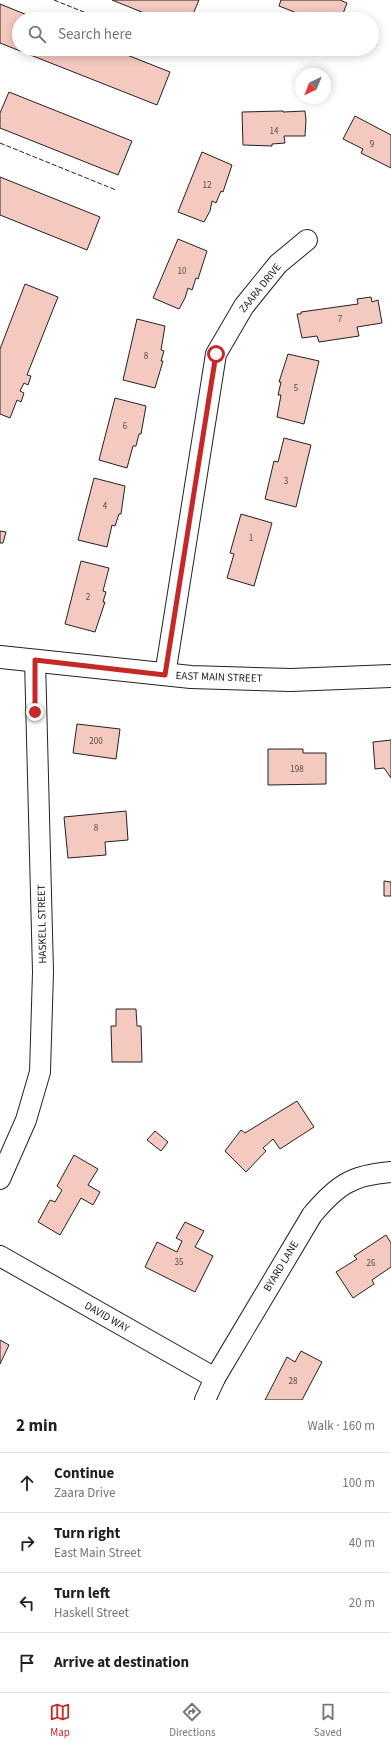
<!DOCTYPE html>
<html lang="en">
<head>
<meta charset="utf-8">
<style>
	:root { --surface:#fff; --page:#f2f2f2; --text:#202124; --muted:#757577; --line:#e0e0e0; --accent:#c62828 }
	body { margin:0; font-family:"Source Sans 3",sans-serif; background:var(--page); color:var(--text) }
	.compass { position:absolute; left:295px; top:68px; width:36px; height:36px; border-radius:50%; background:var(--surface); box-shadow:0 2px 10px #0003; rotate:223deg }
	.stop { position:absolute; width:12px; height:12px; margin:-9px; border:3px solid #c62828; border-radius:50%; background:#fff }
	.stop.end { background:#c62828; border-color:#fff; box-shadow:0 1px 4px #0008 }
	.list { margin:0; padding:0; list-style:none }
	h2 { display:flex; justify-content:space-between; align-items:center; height:52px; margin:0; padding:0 16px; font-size:17px }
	h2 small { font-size:13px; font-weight:400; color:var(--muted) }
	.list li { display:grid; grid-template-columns:26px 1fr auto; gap:12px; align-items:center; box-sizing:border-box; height:60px; padding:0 16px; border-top:1px solid var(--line) }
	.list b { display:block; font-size:15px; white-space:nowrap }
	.list p { margin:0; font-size:13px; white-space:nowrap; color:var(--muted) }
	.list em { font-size:13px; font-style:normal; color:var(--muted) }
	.icon { flex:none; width:22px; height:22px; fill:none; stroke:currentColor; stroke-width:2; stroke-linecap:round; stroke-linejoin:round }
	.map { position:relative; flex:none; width:391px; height:1400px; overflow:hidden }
	.search { position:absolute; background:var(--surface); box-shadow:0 2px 10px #0003; left:12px; right:12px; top:12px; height:44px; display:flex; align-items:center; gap:10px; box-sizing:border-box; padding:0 14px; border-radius:22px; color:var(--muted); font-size:15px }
	.sheet { height:292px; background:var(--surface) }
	nav { display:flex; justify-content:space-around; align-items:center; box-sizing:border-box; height:56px; border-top:1px solid var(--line); background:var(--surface); font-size:11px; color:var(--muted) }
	nav a { display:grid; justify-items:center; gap:2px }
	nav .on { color:var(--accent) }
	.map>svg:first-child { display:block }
</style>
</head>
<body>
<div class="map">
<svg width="391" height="1400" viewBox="0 0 391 1400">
	<rect width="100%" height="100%" fill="#fff"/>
	<g fill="#f3c9c0" stroke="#222">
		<polygon points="112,0 199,0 191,19 159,19"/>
		<polygon points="281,0 340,0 347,3 341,19 312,19 279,6"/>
		<polygon points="0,4 37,19 19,19 19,49 112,49 170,72 157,105 0,43"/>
		<polygon points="9,92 132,141 118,175 0,128 0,113"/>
		<polygon points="283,111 283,112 305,111 306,120 305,136 284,136 285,143 272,144 272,146 243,145 242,112"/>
		<polygon points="355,116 391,135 391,168 361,153 363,149 343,139"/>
		<polygon points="202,152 232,165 223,192 221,191 216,203 212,201 210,211 204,222 178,212"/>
		<polygon points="0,177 100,217 87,250 0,215"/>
		<polygon points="178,239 207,251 198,279 196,278 192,290 188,288 185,298 179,309 153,298"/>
		<polygon points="25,284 58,297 27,375 31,376 28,385 24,383 20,391 24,393 21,402 17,400 10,418 0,414 0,349"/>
		<polygon points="371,297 372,302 378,300 382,323 357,327 359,336 319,342 317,336 302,338 297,314 301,314 301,312 358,304 357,299"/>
		<polygon points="137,319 165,326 161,350 164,351 161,361 163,361 155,388 123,380"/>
		<polygon points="288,354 319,361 304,424 277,417 281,395 278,395 281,382 279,382"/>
		<polygon points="115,398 146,406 141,434 139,434 136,446 133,446 127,468 99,460"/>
		<polygon points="284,438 311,445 296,507 265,499 274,461 278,462"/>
		<polygon points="94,478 125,486 121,514 119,514 115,526 112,525 107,547 78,540"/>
		<polygon points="241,514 272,523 254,586 227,578 234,554 230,553"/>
		<polygon points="0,531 6,532 3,543 0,543"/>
		<polygon points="81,561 109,568 103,591 106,592 103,602 105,602 95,632 65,624"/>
		<polygon points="77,724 120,729 116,759 73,753"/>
		<polygon points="391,740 391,778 384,768 375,769 373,742"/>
		<polygon points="268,749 303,749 303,753 326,753 326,784 268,785"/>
		<polygon points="126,811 128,840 105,842 106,855 68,858 64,817"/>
		<polygon points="384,881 391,882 391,896 384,896"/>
		<polygon points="116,1009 136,1009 137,1026 141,1026 142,1062 112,1062 111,1026 116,1026"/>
		<polygon points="297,1101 314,1127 280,1149 273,1139 263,1148 266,1151 246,1172 225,1151 241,1130 245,1133"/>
		<polygon points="155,1131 168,1142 161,1151 147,1140"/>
		<polygon points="74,1155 98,1169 88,1185 100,1192 93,1205 81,1198 60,1235 38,1222 50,1200 55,1202 62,1190 57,1186"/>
		<polygon points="185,1222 204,1231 195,1247 213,1256 195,1292 145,1267 157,1242 177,1252 182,1241 176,1238"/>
		<polygon points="386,1235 391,1243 391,1267 372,1280 374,1284 353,1298 336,1272 357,1259 354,1256"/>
		<polygon points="0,1340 9,1345 0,1364"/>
		<polygon points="301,1351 322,1362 302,1400 265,1400 287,1357 295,1362"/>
	</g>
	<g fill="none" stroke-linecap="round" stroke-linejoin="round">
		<defs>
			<g id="street">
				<polyline points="165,675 216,354 244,306 278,264 307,240"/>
				<polyline points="0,1179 26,1120 40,1072 43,972 35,660"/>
				<polyline points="0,1256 215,1378"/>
				<path d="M205 1400 215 1378 312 1215C337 1185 352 1175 391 1172"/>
			</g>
			<polyline id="secondary" points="0,657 191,677 291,680 391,676"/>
		</defs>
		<use href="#street" stroke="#222" stroke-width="22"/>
		<use href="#secondary" stroke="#222" stroke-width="24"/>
		<use href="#street" stroke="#fff" stroke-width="20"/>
		<use href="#secondary" stroke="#fff" stroke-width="22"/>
		<g stroke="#222" stroke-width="1" stroke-dasharray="5 2" stroke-linecap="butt">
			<polyline points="54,0 101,19"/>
			<polyline points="176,49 181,51"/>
			<polyline points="0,143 116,190"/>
		</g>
	</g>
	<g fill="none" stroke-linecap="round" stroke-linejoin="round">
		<polyline stroke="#c62828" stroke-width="5" points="35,712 35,660 165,675 216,354"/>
	</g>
	<g text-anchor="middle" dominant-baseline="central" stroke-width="3" stroke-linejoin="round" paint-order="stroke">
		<g font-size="9" fill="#564c4a">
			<text x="274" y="131">14</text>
			<text x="372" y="144">9</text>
			<text x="207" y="185">12</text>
			<text x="182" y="271">10</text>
			<text x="340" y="319">7</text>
			<text x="146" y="356">8</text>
			<text x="296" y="388">5</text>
			<text x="125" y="426">6</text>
			<text x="286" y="481">3</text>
			<text x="105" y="506">4</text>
			<text x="251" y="538">1</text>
			<text x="88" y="597">2</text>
			<text x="96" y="741">200</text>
			<text x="297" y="769">198</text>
			<text x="96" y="828">8</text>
			<text x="179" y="1262">35</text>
			<text x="371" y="1263">26</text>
			<text x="293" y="1381">28</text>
		</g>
		<g font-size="11" fill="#222" stroke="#fff">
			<text transform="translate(260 288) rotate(-51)">ZAARA DRIVE</text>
			<text transform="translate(219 677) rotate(2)">EAST MAIN STREET</text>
			<text transform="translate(42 924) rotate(-91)">HASKELL STREET</text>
			<text transform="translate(281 1266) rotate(-59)">BYARD LANE</text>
			<text transform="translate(107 1317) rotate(30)">DAVID WAY</text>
		</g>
	</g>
</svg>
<svg class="compass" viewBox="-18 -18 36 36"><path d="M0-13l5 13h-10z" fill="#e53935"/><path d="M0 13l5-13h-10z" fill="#757577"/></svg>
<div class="stop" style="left:216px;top:354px"></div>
<div class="stop end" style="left:35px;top:712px"></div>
<div class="search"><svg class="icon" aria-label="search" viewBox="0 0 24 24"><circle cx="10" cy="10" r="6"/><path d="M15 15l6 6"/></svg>Search here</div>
</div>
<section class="sheet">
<h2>2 min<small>Walk · 160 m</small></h2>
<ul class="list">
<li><svg class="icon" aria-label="ahead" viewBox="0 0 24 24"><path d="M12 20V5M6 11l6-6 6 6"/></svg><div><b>Continue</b><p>Zaara Drive</p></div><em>100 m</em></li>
<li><svg class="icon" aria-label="right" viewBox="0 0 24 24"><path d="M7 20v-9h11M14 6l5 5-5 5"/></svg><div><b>Turn right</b><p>East Main Street</p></div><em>40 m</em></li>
<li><svg class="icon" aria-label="left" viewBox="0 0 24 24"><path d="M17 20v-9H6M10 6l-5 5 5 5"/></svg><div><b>Turn left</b><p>Haskell Street</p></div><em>20 m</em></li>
<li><svg class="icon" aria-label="arrive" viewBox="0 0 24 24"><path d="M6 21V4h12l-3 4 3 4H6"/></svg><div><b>Arrive at destination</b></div></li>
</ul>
</section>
<nav>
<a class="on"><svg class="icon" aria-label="map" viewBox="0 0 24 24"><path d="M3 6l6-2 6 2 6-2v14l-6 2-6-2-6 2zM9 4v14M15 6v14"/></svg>Map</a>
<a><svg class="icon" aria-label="directions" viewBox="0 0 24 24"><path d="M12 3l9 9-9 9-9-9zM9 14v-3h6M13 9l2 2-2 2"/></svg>Directions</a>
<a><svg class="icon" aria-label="saved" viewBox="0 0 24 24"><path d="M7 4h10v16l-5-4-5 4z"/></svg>Saved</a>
</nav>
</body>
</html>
